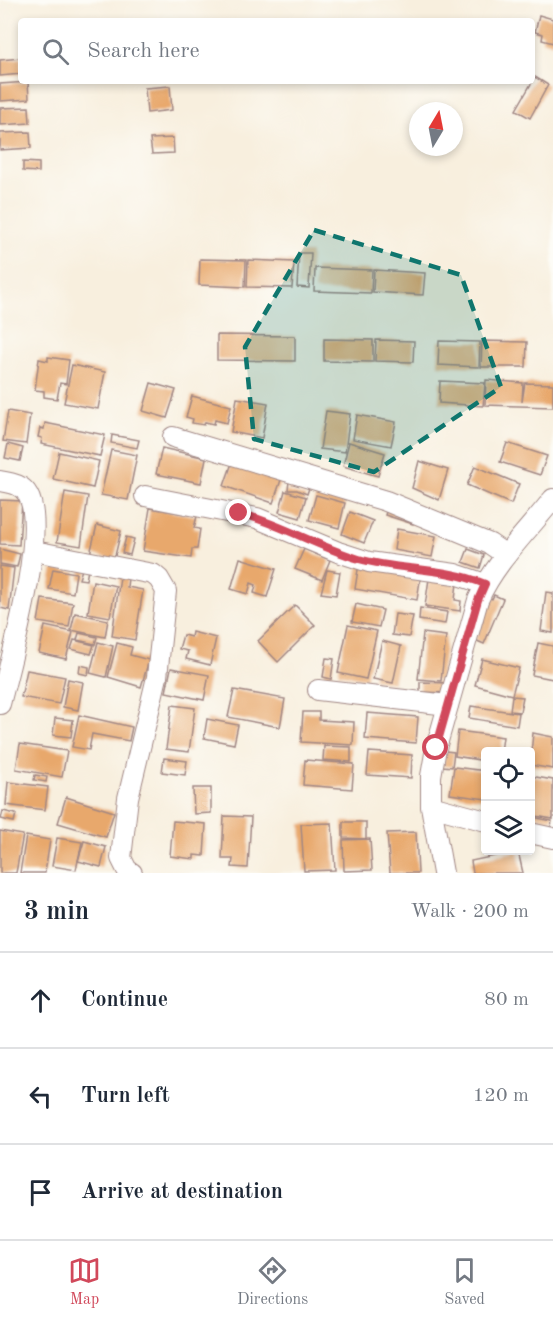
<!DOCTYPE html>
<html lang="en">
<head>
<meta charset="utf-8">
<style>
	:root { --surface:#fff; --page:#f6f6f7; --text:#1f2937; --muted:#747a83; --line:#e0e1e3; --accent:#d1495b }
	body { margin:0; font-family:"Old Standard TT",serif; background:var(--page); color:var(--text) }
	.controls { position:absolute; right:18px; bottom:18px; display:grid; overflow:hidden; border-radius:6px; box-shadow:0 3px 9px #0003 }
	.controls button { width:54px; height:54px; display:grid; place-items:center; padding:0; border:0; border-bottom:2px solid var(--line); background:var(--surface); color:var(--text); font:30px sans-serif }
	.compass { position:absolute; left:409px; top:102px; width:54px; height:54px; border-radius:50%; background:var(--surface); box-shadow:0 3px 9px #0003; rotate:10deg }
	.stop { position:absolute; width:18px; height:18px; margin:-14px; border:4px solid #d1495b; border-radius:50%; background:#fff }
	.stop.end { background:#d1495b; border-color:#fff; box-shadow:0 2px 6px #0008 }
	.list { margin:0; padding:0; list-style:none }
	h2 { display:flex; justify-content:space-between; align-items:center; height:78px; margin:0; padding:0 24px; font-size:26px }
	h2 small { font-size:20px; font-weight:400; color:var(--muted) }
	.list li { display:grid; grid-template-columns:39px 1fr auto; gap:18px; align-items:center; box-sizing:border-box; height:96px; padding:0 24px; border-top:2px solid var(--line) }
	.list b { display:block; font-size:22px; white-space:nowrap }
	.list em { font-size:20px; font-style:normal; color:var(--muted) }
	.icon { flex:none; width:33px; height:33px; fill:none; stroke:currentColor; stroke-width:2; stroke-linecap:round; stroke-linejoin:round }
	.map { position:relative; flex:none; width:553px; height:873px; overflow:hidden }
	.search { position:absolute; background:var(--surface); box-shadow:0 3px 9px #0003; left:18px; right:18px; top:18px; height:66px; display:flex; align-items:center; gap:15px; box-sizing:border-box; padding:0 21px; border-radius:6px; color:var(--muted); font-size:22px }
	.sheet { height:366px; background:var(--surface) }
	nav { display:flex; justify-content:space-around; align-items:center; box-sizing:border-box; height:84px; border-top:2px solid var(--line); background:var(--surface); font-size:16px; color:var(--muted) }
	nav a { display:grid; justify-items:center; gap:3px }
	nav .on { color:var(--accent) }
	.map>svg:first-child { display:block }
</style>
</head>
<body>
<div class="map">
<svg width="553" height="873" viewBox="0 0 553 873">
	<rect width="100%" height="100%" fill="#fdfcf7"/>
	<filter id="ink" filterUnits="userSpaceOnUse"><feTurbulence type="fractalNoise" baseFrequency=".0167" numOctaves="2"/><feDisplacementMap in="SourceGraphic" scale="12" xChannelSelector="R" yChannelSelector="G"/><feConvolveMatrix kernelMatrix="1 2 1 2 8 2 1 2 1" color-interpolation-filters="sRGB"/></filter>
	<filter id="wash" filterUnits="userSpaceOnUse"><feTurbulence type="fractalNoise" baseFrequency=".008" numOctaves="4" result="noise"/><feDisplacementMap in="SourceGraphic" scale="24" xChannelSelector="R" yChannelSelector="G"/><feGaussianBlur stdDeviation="1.35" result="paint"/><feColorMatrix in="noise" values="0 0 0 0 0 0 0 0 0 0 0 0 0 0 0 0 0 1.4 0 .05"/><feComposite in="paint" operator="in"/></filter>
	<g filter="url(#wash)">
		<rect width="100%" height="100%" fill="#f8efde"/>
		<g id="blocks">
			<g fill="#e8a86c">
				<polygon points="539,15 553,19 553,43 542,40 543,34 535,32"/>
				<polygon points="21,58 21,74 0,76 0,60"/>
				<polygon points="535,77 548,85 530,118 516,110"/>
				<polygon points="28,82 29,99 0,101 0,84"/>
				<polygon points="170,86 172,110 147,113 145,88"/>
				<polygon points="29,107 30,123 0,125 0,108"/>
				<polygon points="30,132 31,148 0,150 0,133"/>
				<polygon points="173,138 174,153 152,154 150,139"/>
				<polygon points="23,162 39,163 39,172 23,171"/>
				<polygon points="299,253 311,253 309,288 297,287"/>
				<polygon points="200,259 246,260 245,287 199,285"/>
				<polygon points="248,260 294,262 292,288 247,287"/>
				<polygon points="315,268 372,270 371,293 314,291"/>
				<polygon points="374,270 425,273 423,295 373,292"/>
				<polygon points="217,335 295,336 295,361 217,360"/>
				<polygon points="324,339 373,340 373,362 324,361"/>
				<polygon points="376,340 414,341 413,362 375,361"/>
				<polygon points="439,341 480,342 479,367 438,365"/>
				<polygon points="482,341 527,342 526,367 481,367"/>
				<polygon points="48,357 69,360 66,384 60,383 57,399 44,397 44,391 35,390 39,359 48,361"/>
				<polygon points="72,365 105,372 98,409 64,403"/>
				<polygon points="486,380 523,383 522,402 525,383 553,384 553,407 485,405"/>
				<polygon points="440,381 485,383 483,406 439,403"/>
				<polygon points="151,383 176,390 167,418 143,411"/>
				<polygon points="192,396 231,406 227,423 215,420 214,424 205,422 204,425 192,423 193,419 186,417"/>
				<polygon points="237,398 268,403 262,438 231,432"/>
				<polygon points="8,411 30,415 26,444 3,441"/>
				<polygon points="326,411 350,414 345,452 320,449"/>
				<polygon points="357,415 396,422 391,446 353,439"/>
				<polygon points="45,423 105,435 100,456 41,444 42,438 38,437 40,428 44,429"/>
				<polygon points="112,435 139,440 137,448 111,443"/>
				<polygon points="349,442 385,453 378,476 343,466"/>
				<polygon points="507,443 547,456 540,475 500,462"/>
				<polygon points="8,444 23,448 20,461 5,458"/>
				<polygon points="162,448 206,458 201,483 156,474"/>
				<polygon points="111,450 137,455 128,500 101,495"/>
				<polygon points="59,452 99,461 93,488 53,479"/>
				<polygon points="419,461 448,470 439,500 412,488"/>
				<polygon points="232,463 281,480 273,503 224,486"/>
				<polygon points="475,466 519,484 511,504 467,485"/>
				<polygon points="289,481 309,488 307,494 297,490 288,490"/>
				<polygon points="285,491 306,497 300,518 279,512"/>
				<polygon points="65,492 88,496 81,546 57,542"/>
				<polygon points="316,495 345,503 339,528 309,520"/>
				<polygon points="0,500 22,501 19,545 0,544"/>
				<polygon points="388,506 416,516 413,524 385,515"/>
				<polygon points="150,508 197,516 194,528 200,529 197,549 192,549 191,558 143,551"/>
				<polygon points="350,512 373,521 364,543 342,534"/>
				<polygon points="97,525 121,531 114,560 90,554"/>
				<polygon points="397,529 436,536 432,557 394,550"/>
				<polygon points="126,537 134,539 130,555 122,553"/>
				<polygon points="0,549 20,554 17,567 0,564"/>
				<polygon points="304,549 330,560 322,580 295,569"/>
				<polygon points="468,549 484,555 480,568 463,562"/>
				<polygon points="240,558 276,569 267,597 254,593 256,585 251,583 248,594 231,589"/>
				<polygon points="359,563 421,574 417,600 355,589"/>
				<polygon points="0,566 14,568 9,610 0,608"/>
				<polygon points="53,569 76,573 73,593 49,589"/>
				<polygon points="82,569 88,570 86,580 79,579"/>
				<polygon points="327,570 340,572 336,595 321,593"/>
				<polygon points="430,572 457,583 455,600 461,601 460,611 425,606"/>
				<polygon points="120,577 128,578 127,587 143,590 135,640 112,636"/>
				<polygon points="93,581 116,586 110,617 88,613"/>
				<polygon points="546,592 553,593 553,633 541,631"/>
				<polygon points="494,595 503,599 484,644 475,640 483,620 479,619 489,597 492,599"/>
				<polygon points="42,599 73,603 69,627 38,622"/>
				<polygon points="356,604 383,610 379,627 352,622"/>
				<polygon points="295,605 315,625 278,662 258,641"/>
				<polygon points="420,608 447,612 445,624 419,620"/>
				<polygon points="75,613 108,620 105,637 71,630"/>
				<polygon points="395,614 413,616 409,637 392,635"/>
				<polygon points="348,625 377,631 366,679 338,673"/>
				<polygon points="45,626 73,632 66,659 39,653"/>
				<polygon points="192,632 216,638 210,665 186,659 188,651 179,649 183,635 191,637"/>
				<polygon points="79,633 97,637 95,644 77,640"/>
				<polygon points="423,633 446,636 441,681 418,679"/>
				<polygon points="74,640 94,645 91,654 71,649"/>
				<polygon points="382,641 401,646 393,683 373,679"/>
				<polygon points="98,642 113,646 106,677 90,673"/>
				<polygon points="117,643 132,647 130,655 149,660 141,687 108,677"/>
				<polygon points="538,643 553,646 553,679 532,675"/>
				<polygon points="326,658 334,659 331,679 323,677"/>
				<polygon points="482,659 519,668 512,695 475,685"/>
				<polygon points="80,665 89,667 88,675 79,673"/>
				<polygon points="171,668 209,675 204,700 166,692"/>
				<polygon points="27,670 65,677 59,704 21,697"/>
				<polygon points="68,679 83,682 78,710 63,707"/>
				<polygon points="420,682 448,683 448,693 420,692"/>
				<polygon points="234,690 285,699 280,727 228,717"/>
				<polygon points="512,696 523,697 520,712 510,711"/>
				<polygon points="172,705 195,708 189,752 166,749"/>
				<polygon points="471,706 519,713 517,726 469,718"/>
				<polygon points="303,712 319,712 319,720 354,722 353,745 301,742"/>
				<polygon points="367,713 418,717 416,743 365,739"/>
				<polygon points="79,715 132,727 129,741 92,734 89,750 72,747"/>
				<polygon points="55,718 73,720 71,737 53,735"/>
				<polygon points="207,719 238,725 234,744 204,738"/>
				<polygon points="458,731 503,737 501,752 486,752 486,761 455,756"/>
				<polygon points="533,733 553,737 553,769 530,765"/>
				<polygon points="20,744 67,751 62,777 16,769"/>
				<polygon points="324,746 351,747 351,762 323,760"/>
				<polygon points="445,751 454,752 452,767 443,766"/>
				<polygon points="369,752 412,755 411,778 367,775"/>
				<polygon points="164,758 187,761 185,775 162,772"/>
				<polygon points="305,760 354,764 352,789 303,785"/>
				<polygon points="454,767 486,771 486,799 450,794"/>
				<polygon points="35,775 47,777 46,782 34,780"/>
				<polygon points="530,776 553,780 553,819 530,815"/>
				<polygon points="8,782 48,787 45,810 6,805"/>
				<polygon points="193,788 211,788 211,813 194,814"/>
				<polygon points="66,797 114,812 106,837 58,823"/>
				<polygon points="3,811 16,814 14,822 1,819"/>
				<polygon points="224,816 251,817 248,868 232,867 233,859 222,859"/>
				<polygon points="532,817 552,821 550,831 530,824"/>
				<polygon points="173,821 206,824 204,856 194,855 194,859 170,856"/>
				<polygon points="343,822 366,822 366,839 343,838"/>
				<polygon points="332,823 335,870 304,871 301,824"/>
				<polygon points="0,831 23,835 16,873 0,873"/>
				<polygon points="416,832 418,873 390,873 387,833"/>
				<polygon points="26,836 50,840 45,873 20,873"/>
				<polygon points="57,838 82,842 76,870 52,866"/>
				<polygon points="370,839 372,870 344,871 343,840"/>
				<polygon points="84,841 106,847 101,867 78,861"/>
				<polygon points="518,851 523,873 473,873 471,861"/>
			</g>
		</g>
	</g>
	<g filter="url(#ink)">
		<use href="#blocks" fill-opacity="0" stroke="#a18784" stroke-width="1.5"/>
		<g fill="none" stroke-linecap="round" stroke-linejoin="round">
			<defs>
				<g id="minor">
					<polyline points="173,437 386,501 490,544 506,555"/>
					<path d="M0 481C11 483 22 484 28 495 48 530 10 663 0 704"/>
					<polyline points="145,496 257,518 338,552 369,562 455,574 485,584"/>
					<polyline points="34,551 153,574 159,579 166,591 157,677 128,798 121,858 127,870 132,873"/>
					<polyline points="318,690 448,705"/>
					<polyline points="431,806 486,821"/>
					<polyline points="530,833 553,838"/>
					<path d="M443 873 431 806V776L436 748 478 600C495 562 527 532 553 499"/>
				</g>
			</defs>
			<use href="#minor" stroke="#a18784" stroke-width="22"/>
			<use href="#minor" stroke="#fff" stroke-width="20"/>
		</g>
	</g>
	<g fill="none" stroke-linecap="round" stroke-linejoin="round" filter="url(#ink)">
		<path stroke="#d1495b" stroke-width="8" d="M239 513C281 524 318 547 359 559 401 571 445 567 485 584L478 600 436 748"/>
	</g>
	<path fill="#0f766e" fill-opacity="0.2" stroke="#0f766e" stroke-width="4.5" stroke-dasharray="12 8" stroke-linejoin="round" d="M314 230 461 275 501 387 374 472 254 439 245 347Z"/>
</svg>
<div class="controls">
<button><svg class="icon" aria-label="locate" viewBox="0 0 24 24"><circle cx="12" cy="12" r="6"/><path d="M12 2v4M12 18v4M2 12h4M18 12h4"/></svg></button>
<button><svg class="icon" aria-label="layers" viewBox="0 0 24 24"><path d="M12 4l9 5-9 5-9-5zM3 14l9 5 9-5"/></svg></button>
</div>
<svg class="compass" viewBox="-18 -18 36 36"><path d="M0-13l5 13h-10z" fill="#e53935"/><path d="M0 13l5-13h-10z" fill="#747a83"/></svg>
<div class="stop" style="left:436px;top:748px"></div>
<div class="stop end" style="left:239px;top:513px"></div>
<div class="search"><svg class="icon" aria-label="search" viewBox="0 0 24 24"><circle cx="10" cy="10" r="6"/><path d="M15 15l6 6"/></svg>Search here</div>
</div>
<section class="sheet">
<h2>3 min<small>Walk · 200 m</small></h2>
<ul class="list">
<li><svg class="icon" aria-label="ahead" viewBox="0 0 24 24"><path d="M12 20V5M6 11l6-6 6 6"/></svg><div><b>Continue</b></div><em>80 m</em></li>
<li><svg class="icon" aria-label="left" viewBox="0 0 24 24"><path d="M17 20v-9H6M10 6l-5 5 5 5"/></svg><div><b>Turn left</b></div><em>120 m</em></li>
<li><svg class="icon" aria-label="arrive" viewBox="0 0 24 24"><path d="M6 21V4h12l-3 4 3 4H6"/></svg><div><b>Arrive at destination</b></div></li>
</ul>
</section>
<nav>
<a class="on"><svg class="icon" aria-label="map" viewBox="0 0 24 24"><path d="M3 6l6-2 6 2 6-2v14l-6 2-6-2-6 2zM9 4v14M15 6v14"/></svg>Map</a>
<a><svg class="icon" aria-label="directions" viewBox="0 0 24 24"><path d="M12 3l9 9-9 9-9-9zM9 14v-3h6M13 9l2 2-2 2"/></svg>Directions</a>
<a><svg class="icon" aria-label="saved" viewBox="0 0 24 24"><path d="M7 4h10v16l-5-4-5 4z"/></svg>Saved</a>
</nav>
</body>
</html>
